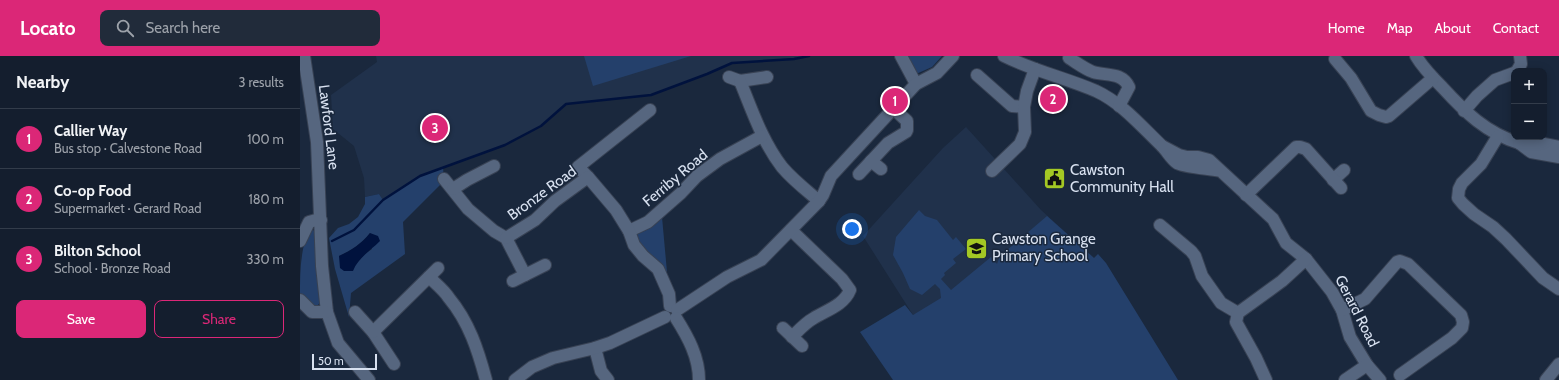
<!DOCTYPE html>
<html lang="en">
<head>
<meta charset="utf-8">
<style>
	:root { --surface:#141e2e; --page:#212b3a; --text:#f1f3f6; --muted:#9da2aa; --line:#333c4a; --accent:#db2777 }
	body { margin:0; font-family:Cabin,sans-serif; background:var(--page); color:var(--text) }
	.controls { position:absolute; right:12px; top:12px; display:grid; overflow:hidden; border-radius:8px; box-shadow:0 2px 10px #0003 }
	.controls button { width:36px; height:36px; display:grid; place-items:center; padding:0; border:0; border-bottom:1px solid var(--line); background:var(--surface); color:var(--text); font:20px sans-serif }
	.scale { position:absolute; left:12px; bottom:10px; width:65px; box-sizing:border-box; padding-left:4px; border:2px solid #d8e1f0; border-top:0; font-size:11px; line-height:14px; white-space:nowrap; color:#d8e1f0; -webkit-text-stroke:3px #1a283d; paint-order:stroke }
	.you { position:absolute; left:552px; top:173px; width:14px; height:14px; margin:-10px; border:3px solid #fff; border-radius:50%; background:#1a73e8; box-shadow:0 0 0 6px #1a73e833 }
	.badge { display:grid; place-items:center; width:26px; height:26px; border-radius:50%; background:var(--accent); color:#fff; font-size:13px; font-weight:700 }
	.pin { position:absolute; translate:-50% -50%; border:2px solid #fff; box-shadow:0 1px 4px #0006 }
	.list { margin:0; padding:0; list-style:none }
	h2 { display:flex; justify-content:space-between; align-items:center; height:52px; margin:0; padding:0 16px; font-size:17px }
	h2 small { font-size:13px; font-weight:400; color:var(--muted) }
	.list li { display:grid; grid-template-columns:26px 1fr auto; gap:12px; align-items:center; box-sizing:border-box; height:60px; padding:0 16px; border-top:1px solid var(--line) }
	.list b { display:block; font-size:15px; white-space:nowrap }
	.list p { margin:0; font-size:13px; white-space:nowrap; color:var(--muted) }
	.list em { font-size:13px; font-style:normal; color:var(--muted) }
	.actions { display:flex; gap:8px; padding:12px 16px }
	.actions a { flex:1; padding:9px 0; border:1px solid var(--accent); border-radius:8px; text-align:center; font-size:14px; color:var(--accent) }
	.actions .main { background:var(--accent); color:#fff }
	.icon { flex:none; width:22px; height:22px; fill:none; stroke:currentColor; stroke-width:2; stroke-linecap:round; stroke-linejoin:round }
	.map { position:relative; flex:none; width:1259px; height:324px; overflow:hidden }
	header { display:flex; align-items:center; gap:24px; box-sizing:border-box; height:56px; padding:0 20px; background:var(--accent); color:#fff }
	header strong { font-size:19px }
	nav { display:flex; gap:22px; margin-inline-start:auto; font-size:14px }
	.search { width:280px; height:36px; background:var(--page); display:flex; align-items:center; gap:10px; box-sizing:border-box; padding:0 14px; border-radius:8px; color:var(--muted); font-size:15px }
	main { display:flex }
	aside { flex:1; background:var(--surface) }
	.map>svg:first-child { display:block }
</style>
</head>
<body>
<header>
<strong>Locato</strong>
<div class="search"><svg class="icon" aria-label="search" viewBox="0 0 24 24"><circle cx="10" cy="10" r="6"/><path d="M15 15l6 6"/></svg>Search here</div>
<nav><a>Home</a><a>Map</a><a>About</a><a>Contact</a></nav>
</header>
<main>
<aside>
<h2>Nearby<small>3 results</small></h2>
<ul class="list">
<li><span class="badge">1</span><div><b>Callier Way</b><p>Bus stop · Calvestone Road</p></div><em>100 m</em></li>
<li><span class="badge">2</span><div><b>Co-op Food</b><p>Supermarket · Gerard Road</p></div><em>180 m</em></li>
<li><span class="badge">3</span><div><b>Bilton School</b><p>School · Bronze Road</p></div><em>330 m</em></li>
</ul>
<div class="actions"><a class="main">Save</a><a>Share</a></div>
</aside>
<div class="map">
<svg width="1259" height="324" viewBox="0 0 1259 324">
	<rect width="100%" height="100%" fill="#1a283d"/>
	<g fill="#20314b">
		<polygon points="76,0 509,0 494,3 432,7 407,18 351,39 266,48 241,70 201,91 120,120 83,144 79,138 65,141 64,122 54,90 33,73 31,39 77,6"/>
		<polygon points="666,71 741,154 794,202 613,259 563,180 643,92"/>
	</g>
	<g fill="#24406b" fill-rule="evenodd">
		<polygon points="284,0 391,0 293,30"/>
		<polygon points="602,0 642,0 632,11 616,18"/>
		<path d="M143 111 144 125 103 166 105 198 51 237 49 261 35 213 29 182 38 172 49 168 58 161 65 148V141L79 138 83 144 120 120ZM70 177 72 193 65 198 56 208 39 200C52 194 61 188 70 177Z"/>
		<polygon points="619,154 625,160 637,164 653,184 656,181 666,193 653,203 656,207 644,217 645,219 641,223 651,234 691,201 697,208 700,200 747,160 794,202 798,198 806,207 878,324 593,324 560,276 605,249 613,259 641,242 640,233 635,228 622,239 610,233 603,217 593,199 596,181"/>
		<polygon points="362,161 367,216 349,201 335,181 336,176"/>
		<path d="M10 173 15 175 16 180 18 230 21 245 18 249H11L0 239C0 217 0 192 10 173Z"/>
	</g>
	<path fill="#00123d" d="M70 177 78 180 80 185C70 195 58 202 53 215H44L40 212 39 200C52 194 61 188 70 177Z"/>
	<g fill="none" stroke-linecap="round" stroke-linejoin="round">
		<polyline stroke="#00123d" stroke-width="2.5" points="32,185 54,174 83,144 120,120 205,89 241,70 266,48 351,39 407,18 432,7 494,3 509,0"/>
		<defs>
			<g id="minor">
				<polyline points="4,0 17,86 22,210 27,256 38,287 69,324"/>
				<polyline points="601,0 616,28"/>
				<path d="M704 0C734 15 766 22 796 35 822 47 842 71 862 90"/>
				<path d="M1116 0C1123 12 1133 22 1142 31 1165 56 1186 77 1219 87"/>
				<path d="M769 2C777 7 785 13 793 16 807 20 822 16 829 31L819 50"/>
				<polyline points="1035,3 1051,22 1071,55 1079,59 1086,61 1089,60 1133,22"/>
				<polyline points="1217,15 1221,8 1220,0"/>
				<polyline points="677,19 712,50 724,51"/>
				<polyline points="429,21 440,25 467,21"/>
				<path d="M440 25C452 54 462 85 482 111 493 124 506 134 519 145"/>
				<polyline points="1164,55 1177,40 1195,24 1214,17"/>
				<polyline points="1198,80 1181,108 1162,127 1159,133 1158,142 1163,148 1174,158 1193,171 1206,183 1243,222 1259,233"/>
				<polyline points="1259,91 1235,86 1219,87 1231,96 1259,101"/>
				<polyline points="571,105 581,113"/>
				<polyline points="692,115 720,88 725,76 724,51 727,35 735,13"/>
				<path d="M921 115C913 113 882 111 877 107 871 103 867 95 862 90L879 99 887 101H898L909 104 973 163 986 187 1006 203 1032 236 1042 254 1050 281 1067 309 1080 324"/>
				<polyline points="559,118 588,87 606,76 607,74 607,65 594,53"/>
				<polyline points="288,121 278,111 350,54"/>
				<polyline points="144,123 168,153 194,175 206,182 225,219"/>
				<polyline points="1033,124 1044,114"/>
				<polyline points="153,133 167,124 194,110"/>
				<polyline points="946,139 996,91 1000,91 1006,93 1041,132"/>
				<polyline points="860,169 891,195 895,200 902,220 921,247 938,257"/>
				<path d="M491 174 542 223 550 234C544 249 527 254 514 262 505 267 499 274 492 281"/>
				<polyline points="329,175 348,166 381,137 397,120 420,103 462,80"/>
				<polyline points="206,182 235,164 255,145 288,121 316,154 329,175 334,189 343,200 358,213 369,238 370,250"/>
				<polyline points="0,185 9,166 16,164 21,164"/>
				<path d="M129 221C136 228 144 234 149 242 169 266 178 294 186 324"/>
				<polyline points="213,225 245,209"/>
				<polyline points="0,244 12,256 27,256"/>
				<polyline points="377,254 427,221 461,204 519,145 523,139 531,120 616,28 637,17 653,0"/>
				<polyline points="1042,254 1065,243 1097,206 1100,205 1108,208 1161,259 1163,266 1162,272 1152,282 1100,319"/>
				<polyline points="55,256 73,276 94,308"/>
				<path d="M376 262C388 281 399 301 399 324"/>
				<polyline points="483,272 502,290"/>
				<polyline points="73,276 138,212"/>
				<polyline points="295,292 301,315 308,324"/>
				<polyline points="215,324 232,311 253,302 295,292 310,287 365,261"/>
				<polyline points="966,324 956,302 936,266 938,257 982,225 1006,203"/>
				<polyline points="1045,324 1067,309"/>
				<polyline points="1246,324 1259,308"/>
			</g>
		</defs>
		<use href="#minor" stroke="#384254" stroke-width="14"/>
		<use href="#minor" stroke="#56667f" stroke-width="12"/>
	</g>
	<defs>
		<symbol id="civic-square" viewBox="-11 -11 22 22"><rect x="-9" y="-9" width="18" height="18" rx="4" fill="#a4c824" stroke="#1a283d"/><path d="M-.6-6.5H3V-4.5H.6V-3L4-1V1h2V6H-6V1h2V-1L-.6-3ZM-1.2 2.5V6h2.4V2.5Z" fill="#111"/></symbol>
		<symbol id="school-square" viewBox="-11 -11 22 22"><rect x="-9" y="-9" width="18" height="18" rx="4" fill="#a4c824" stroke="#1a283d"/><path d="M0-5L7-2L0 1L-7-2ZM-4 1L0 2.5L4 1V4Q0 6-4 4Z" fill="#111"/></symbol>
	</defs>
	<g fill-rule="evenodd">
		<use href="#civic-square" x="742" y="110" width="25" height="25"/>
		<use href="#school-square" x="664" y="180" width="25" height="25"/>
	</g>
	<g text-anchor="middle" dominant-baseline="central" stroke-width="3" stroke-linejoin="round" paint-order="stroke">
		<g font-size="15" fill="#d8e1f0" stroke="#1a283d">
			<text transform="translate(29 71) rotate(83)">Lawford Lane</text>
			<text transform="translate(375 122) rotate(-40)">Ferriby Road</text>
			<text transform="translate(242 137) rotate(-36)">Bronze Road</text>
			<text transform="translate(1057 255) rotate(63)">Gerard Road</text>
		</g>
		<g font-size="15" fill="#d8e1f0" stroke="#1a283d" text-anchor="start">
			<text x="770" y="114">Cawston<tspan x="770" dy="17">Community Hall</tspan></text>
			<text x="692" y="183">Cawston Grange<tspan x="692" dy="17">Primary School</tspan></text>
		</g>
	</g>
</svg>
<div class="controls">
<button>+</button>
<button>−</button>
</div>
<div class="scale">50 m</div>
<div class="you"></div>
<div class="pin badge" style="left:595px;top:45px">1</div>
<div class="pin badge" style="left:753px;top:43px">2</div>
<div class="pin badge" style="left:135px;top:72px">3</div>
</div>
</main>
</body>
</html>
